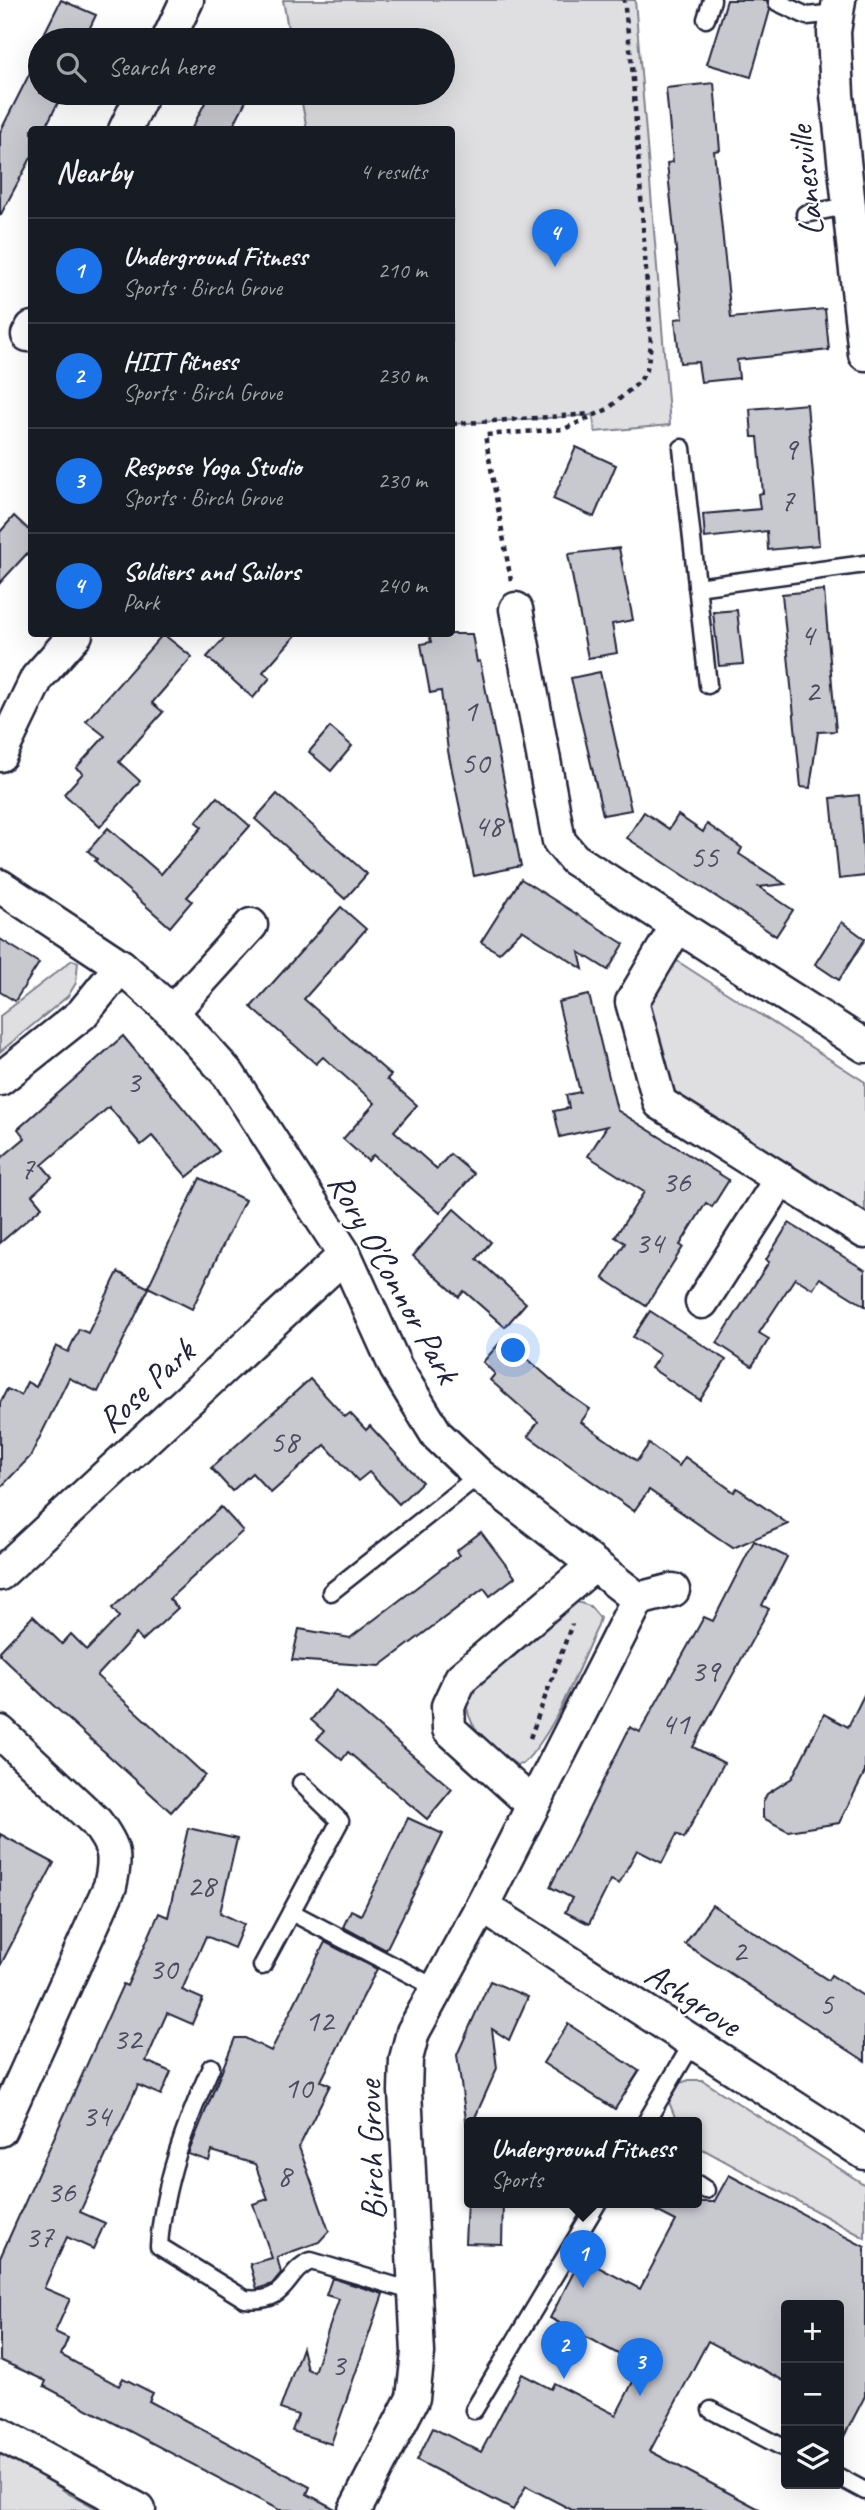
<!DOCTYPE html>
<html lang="en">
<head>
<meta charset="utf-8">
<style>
	:root { --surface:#171b24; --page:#20242c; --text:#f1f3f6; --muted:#9ea1a6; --line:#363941; --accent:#1a73e8 }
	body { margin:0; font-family:Caveat,sans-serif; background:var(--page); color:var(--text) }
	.controls { position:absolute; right:21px; bottom:21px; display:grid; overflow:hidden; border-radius:7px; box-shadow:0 7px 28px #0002 }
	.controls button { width:63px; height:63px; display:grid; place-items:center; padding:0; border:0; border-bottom:2px solid var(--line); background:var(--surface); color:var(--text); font:35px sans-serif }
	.you { position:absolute; left:514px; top:1351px; width:24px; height:24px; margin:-18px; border:5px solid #fff; border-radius:50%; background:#1a73e8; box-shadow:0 0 0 10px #1a73e833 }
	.badge { display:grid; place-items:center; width:46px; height:46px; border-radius:50%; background:var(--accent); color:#fff; font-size:23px; font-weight:700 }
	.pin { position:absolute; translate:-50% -58px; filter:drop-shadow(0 2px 4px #0008) }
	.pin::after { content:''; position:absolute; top:37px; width:24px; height:21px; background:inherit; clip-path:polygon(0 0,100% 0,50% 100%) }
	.popup { position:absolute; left:464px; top:2117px; width:238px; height:91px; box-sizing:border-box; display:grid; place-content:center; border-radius:7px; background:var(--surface); filter:drop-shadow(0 2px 5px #0005); font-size:23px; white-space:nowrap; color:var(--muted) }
	.popup b { font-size:26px; color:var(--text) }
	.popup::after { content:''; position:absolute; left:50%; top:100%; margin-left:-14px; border:14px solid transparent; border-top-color:var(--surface) }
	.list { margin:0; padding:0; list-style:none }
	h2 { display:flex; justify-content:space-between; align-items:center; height:91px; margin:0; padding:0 28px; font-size:30px }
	h2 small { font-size:23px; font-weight:400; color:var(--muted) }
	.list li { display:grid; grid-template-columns:46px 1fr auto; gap:21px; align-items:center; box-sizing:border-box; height:105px; padding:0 28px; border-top:2px solid var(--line) }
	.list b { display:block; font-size:26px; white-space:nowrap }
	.list p { margin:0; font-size:23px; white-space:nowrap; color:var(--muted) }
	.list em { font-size:23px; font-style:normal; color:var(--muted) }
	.icon { flex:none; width:38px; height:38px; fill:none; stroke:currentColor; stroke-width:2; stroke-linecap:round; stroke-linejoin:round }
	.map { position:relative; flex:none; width:865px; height:2510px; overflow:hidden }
	.search { position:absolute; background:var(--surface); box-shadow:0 7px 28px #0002; left:28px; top:28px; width:427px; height:77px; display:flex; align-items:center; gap:18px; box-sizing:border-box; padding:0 24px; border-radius:38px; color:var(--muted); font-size:26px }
	.panel { position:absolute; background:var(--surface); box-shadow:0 7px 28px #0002; left:28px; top:126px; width:427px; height:511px; border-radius:7px }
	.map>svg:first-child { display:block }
</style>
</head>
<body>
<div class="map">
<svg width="865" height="2510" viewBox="0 0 865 2510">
	<rect width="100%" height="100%" fill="#fff"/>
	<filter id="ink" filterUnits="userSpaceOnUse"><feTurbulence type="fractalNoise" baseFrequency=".0143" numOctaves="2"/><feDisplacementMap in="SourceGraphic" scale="14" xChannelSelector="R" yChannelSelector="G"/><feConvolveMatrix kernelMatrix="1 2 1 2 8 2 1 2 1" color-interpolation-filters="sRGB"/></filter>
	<g filter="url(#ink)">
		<g fill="#dfdfe2" stroke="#80808e" stroke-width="2">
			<polygon points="283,0 635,0 670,425 595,432 593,415 452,424 452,130 307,129 300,93 443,93 443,40 290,40"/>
			<polygon points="674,959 865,1082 865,1216 666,1088 645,1004"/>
			<polygon points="72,960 78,962 76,983 68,996 0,1052 0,1016"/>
			<path d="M574 1601 590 1606 600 1618 597 1628C575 1673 558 1728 523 1764L517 1765C488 1744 460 1726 467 1686Z"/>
			<polygon points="689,2080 702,2080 865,2185 865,2238 697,2146 697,2122 677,2122 669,2102 680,2083"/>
			<polygon points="0,2447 69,2494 100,2510 0,2510"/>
		</g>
		<g fill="#c8c8cf" stroke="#22223b" stroke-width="2">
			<polygon points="61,0 96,15 84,40 41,40"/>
			<polygon points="727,0 767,0 770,10 751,77 707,64"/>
			<polygon points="40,53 40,93 63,93 44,130 32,130 32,156 0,216 0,132"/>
			<polygon points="714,83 720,150 714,151 731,318 825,309 829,350 737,360 739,378 701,382 698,362 680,363 675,319 683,318 667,163 673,162 666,88"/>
			<polygon points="210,93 250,93 231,130 191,130"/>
			<polygon points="807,404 819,545 768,550 767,531 705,538 703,514 760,509 758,494 763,493 758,437 752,437 750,409"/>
			<polygon points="576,447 616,465 594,517 553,499"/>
			<polygon points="14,516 32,533 32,548 0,583 0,532"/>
			<polygon points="619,548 633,620 612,624 617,653 588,658 568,554"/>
			<polygon points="824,590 836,731 818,732 810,788 801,787 782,594"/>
			<polygon points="737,610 743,664 719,666 713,612"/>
			<polygon points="163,634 192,657 152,703 163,712 119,762 140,781 100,827 64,794 83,773 76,768 105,736 86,721"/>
			<polygon points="228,634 297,634 263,672 270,678 253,698 207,657"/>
			<polygon points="429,634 472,634 477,662 480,661 521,866 474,876 448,751 441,691 430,693 421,644 431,642"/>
			<polygon points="600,672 631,810 603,815 571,678"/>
			<polygon points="330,727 352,746 331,771 309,752"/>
			<polygon points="277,794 367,874 345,899 255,819"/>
			<polygon points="859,795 865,876 839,879 831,798"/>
			<polygon points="217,797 250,826 187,897 192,901 170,927 95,861 97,859 88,851 108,828 161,874 202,827 196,822"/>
			<polygon points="644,812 669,829 678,815 703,832 707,824 742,848 739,854 785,884 759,887 793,910 776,936 627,838"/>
			<polygon points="521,879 624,944 608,970 579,952 583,969 522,930 499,953 481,942"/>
			<polygon points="341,907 366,929 304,999 391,1075 387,1079 417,1105 394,1131 437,1169 450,1154 474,1174 440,1213 373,1155 368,1161 343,1139 375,1103 323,1057 316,1064 251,1007"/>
			<polygon points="842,922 865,939 839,980 815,964"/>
			<polygon points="0,939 39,963 15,1001 0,992"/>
			<polygon points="589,995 617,1110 729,1180 712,1207 706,1203 680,1245 683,1247 646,1306 603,1278 625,1243 615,1237 644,1192 588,1156 607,1126 560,1137 554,1111 569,1108 566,1095 580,1092 558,1002"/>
			<polygon points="123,1036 219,1151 187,1177 152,1136 141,1145 109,1107 42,1165 52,1177 32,1195 42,1207 0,1243 0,1159 25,1138 18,1129"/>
			<polygon points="200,1178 245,1200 192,1309 148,1287"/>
			<polygon points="454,1209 491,1242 477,1259 526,1303 505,1327 464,1291 459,1297 413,1256"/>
			<polygon points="789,1223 865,1270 865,1306 820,1278 813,1289 795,1278 759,1333 769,1339 752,1366 717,1343 769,1262 766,1260"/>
			<polygon points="118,1272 149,1288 98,1392 69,1378 30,1457 0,1488 0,1403 7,1389 21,1395 27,1382 36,1387 56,1346 68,1352 79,1329 88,1333"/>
			<polygon points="650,1311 726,1360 700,1400 651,1368 660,1355 633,1337"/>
			<polygon points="504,1338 564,1391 590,1409 581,1422 637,1461 649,1444 679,1466 685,1457 734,1492 737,1488 788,1524 733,1548 649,1490 634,1511 528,1436 538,1422 490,1380 495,1374 483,1362"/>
			<polygon points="310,1379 345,1417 350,1413 366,1430 370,1426 422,1482 399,1504 369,1472 358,1481 325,1445 271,1493 252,1473 232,1491 211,1468"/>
			<polygon points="221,1507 243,1531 169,1599 178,1608 142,1641 136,1634 97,1676 205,1775 171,1812 44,1697 0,1655 0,1651 33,1616 62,1644 71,1634 87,1650 119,1617 112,1608"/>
			<polygon points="481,1532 515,1577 490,1596 484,1588 380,1666 292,1660 299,1629 350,1638 459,1555 456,1551"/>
			<polygon points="754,1541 787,1557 762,1605 769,1609 693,1747 724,1763 684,1838 677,1834 662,1863 637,1850 619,1884 611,1880 589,1924 565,1912 572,1898 550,1887 630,1727 640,1732 704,1617 713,1621"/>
			<polygon points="336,1690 452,1789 427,1819 348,1752 342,1760 317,1739 324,1731 311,1720"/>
			<polygon points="865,1693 865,1772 839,1823 788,1831 763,1818 763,1802 767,1794 792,1778 824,1714 848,1727"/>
			<polygon points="408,1818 443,1834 386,1950 343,1927 351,1910 361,1915"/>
			<polygon points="188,1828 237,1839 220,1913 244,1924 234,1948 206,1936 182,1990 203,1999 192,2024 167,2013 146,2061 171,2072 161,2095 138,2085 80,2212 105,2223 93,2249 67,2237 44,2288 70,2299 55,2332 68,2338 61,2355 119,2386 123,2378 153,2393 149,2401 310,2487 307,2494 337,2510 279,2510 44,2386 46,2381 0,2360 0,2258 123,1984 127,1986 159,1913 168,1917"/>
			<polygon points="0,1834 54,1863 0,1966"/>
			<polygon points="712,1905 828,1980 831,1975 865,1997 865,2061 685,1944"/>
			<polygon points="325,1942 377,1969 321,2081 330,2085 299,2147 329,2231 319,2242 277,2257 281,2273 272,2284 257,2289 250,2264 272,2258 253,2204 268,2199 255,2164 212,2151 209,2161 188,2154 235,2038 245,2038 271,2051"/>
			<polygon points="490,1981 528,1997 509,2040 492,2029 497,2068 473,2122 469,2122 468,2134 457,2055"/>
			<polygon points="568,2024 639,2071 615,2109 543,2063"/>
			<polygon points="729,2175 865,2247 865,2396 839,2446 839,2305 786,2305 786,2382 708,2341 650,2451 761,2510 572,2510 526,2486 513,2510 417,2460 433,2428 481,2452 522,2374 551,2389 554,2383 616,2415 641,2366 550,2318 581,2258 640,2289 676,2221 639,2202 714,2202"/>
			<polygon points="467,2202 503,2202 502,2244 465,2243"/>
			<polygon points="332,2278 383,2294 331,2444 292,2431 298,2415 280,2409 302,2348 307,2369 314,2372 339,2299 326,2295"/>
		</g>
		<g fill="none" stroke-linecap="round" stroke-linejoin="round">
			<defs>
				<g id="lane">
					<polyline points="777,2 807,16 837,13"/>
					<polyline points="706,19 712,0"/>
					<polyline points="805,214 847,206"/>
					<polyline points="682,448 708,685"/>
					<polyline points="697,587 865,564"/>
					<polyline points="331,1592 479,1475"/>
					<polyline points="291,1912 438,1989"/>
					<polyline points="262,1966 340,1821 301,1783"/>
					<path d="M211 2067C186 2123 163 2185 159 2246L245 2299C290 2304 283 2272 311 2261L415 2292"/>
					<polyline points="646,2122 692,2044"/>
					<polyline points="697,2184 706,2190"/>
					<polyline points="474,2410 598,2202"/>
					<polyline points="711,2410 786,2449"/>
					<polyline points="839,2477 865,2491"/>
				</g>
				<g id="street">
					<polyline points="839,0 834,32 837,95 865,354"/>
					<polyline points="168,40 187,0"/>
					<polyline points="125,130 143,93"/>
					<polyline points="28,335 32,328"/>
					<polyline points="516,609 559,841 574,859 865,1046"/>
					<polyline points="0,755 37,678 76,634"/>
					<polyline points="0,886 121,966 172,1012 229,1075 345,1255 396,1368 437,1435 479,1475 638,1599"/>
					<polyline points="677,926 632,1002 660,1103 865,1232"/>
					<polyline points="172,1012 251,925"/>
					<polyline points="0,1079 82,1014 121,966"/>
					<polyline points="702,1302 780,1180"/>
					<polyline points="0,1574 345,1255"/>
					<path d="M0 1732 96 1822C115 1847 117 1856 110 1886L0 2130"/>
					<polyline points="532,1804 449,1729 448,1706 461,1678 594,1565"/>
					<polyline points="482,1906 865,2153"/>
					<polyline points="0,2434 139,2510"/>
					<polyline points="355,2510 413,2398 418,2353 405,2091 406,2059 413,2032 482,1906 638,1599 673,1590"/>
				</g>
			</defs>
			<use href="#lane" stroke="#22223b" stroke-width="21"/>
			<use href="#street" stroke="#22223b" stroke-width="37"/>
			<g stroke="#22223b" stroke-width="4.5" stroke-dasharray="5 5" stroke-linecap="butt">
				<polyline points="452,424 591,414"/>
				<polyline points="511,581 485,435 564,429 608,409 640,381 647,369 651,344 632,65 624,0"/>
				<polyline points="530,1738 572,1624"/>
			</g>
			<use href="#lane" stroke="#fff" stroke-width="16"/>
			<use href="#street" stroke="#fff" stroke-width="32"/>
		</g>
	</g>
	<g text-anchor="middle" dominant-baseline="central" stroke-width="5" stroke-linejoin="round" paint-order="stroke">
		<g font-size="32" fill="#4c4c60">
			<text x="790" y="448">9</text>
			<text x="787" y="500">7</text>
			<text x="807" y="634">4</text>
			<text x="812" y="690">2</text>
			<text x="470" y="710">1</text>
			<text x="475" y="762">50</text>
			<text x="488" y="825">48</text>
			<text x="704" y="856">55</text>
			<text x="133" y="1081">3</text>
			<text x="27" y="1168">7</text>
			<text x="676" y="1181">36</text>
			<text x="649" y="1242">34</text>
			<text x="284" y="1441">58</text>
			<text x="705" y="1670">39</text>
			<text x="675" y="1723">41</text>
			<text x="201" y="1885">28</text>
			<text x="739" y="1950">2</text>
			<text x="163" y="1968">30</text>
			<text x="826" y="2003">5</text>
			<text x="319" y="2020">12</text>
			<text x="127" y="2038">32</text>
			<text x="298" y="2087">10</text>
			<text x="96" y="2115">34</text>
			<text x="284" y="2175">8</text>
			<text x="61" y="2191">36</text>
			<text x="39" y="2236">37</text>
			<text x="338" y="2364">3</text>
		</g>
		<g font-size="35" fill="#22223b" stroke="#fff">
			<text transform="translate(806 181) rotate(-96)">Lanesville</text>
			<text transform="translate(394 1278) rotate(61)">Rory O'Connor Park</text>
			<text transform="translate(146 1386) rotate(-43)">Rose Park</text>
			<text transform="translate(693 1999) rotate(33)">Ashgrove</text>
			<text transform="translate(371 2150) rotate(-92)">Birch Grove</text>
		</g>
	</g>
</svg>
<div class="controls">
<button>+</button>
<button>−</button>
<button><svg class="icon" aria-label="layers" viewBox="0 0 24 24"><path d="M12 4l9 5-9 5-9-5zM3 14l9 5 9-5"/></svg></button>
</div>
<div class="you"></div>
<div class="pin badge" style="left:583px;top:2288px">1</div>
<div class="popup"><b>Underground Fitness</b>Sports</div>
<div class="pin badge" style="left:564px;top:2379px">2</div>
<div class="pin badge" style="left:640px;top:2396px">3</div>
<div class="pin badge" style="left:555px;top:267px">4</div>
<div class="search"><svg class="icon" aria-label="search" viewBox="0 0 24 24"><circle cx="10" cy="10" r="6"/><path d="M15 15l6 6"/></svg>Search here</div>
<section class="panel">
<h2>Nearby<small>4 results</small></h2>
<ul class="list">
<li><span class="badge">1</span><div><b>Underground Fitness</b><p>Sports · Birch Grove</p></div><em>210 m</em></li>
<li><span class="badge">2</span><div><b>HIIT fitness</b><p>Sports · Birch Grove</p></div><em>230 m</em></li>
<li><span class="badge">3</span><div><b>Respose Yoga Studio</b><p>Sports · Birch Grove</p></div><em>230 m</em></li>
<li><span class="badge">4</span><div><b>Soldiers and Sailors</b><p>Park</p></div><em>240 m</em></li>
</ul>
</section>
</div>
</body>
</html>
